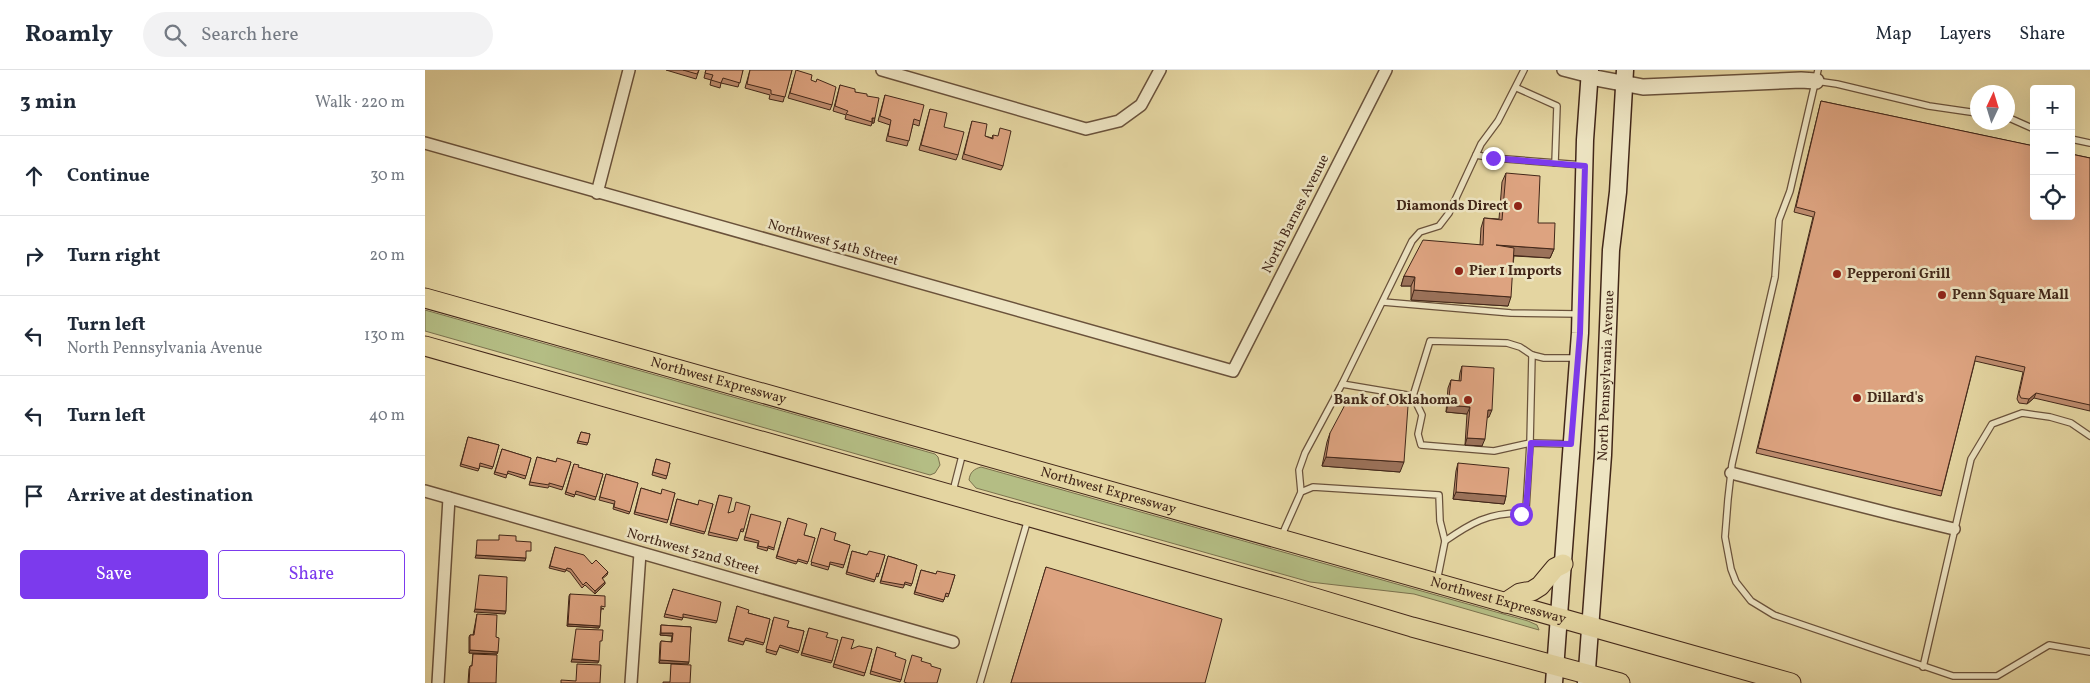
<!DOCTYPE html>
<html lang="en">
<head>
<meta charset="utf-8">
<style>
	:root { --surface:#fff; --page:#f2f2f3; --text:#1f2937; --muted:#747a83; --line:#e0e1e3; --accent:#7c3aed }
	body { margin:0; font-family:Vollkorn,serif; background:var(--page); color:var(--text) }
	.controls { position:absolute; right:15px; top:15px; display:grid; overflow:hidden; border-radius:5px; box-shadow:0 5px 20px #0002 }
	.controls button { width:45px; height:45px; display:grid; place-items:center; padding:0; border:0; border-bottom:1px solid var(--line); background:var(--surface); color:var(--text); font:25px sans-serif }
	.compass { position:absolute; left:1545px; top:15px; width:45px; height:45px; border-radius:50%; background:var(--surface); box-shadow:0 5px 20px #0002; rotate:4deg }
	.stop { position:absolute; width:15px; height:15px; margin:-11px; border:4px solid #7c3aed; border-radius:50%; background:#fff }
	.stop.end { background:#7c3aed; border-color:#fff; box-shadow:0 1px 5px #0008 }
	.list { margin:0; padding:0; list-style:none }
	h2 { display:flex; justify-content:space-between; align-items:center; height:65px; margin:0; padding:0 20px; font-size:21px }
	h2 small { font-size:16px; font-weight:400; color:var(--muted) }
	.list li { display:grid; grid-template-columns:32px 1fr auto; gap:15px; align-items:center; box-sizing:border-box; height:80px; padding:0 20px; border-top:1px solid var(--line) }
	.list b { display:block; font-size:19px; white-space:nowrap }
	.list p { margin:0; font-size:16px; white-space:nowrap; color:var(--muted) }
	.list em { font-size:16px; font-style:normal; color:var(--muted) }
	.actions { display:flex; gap:10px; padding:15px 20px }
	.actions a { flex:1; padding:11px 0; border:1px solid var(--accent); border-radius:5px; text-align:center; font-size:18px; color:var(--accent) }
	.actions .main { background:var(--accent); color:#fff }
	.icon { flex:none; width:28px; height:28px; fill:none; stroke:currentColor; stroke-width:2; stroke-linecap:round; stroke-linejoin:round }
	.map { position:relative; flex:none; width:1665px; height:613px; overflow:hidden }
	header { display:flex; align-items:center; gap:30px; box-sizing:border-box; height:70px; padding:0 25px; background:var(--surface); border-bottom:1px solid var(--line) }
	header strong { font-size:24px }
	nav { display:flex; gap:28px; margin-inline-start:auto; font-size:18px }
	.search { width:350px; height:45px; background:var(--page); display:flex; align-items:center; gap:12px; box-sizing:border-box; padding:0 18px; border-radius:28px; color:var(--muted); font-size:19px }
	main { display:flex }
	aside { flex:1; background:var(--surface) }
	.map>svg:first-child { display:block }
</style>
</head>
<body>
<header>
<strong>Roamly</strong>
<div class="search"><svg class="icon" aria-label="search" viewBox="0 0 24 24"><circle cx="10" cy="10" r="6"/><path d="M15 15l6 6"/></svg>Search here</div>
<nav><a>Map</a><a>Layers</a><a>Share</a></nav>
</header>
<main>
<aside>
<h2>3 min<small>Walk · 220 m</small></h2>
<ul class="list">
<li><svg class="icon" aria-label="ahead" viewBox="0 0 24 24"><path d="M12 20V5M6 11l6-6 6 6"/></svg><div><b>Continue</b></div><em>30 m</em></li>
<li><svg class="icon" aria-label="right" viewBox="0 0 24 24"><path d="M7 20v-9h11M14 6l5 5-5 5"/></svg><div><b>Turn right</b></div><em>20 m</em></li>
<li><svg class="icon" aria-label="left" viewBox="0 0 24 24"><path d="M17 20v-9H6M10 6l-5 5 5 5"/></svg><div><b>Turn left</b><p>North Pennsylvania Avenue</p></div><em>130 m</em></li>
<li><svg class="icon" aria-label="left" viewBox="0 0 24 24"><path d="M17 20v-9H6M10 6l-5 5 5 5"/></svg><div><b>Turn left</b></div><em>40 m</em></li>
<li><svg class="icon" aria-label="arrive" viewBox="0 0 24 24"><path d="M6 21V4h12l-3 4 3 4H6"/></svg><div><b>Arrive at destination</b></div></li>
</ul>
<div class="actions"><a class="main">Save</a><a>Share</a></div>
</aside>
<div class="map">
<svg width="1665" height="613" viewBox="0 0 1665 613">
	<rect width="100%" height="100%" fill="#e4d5a1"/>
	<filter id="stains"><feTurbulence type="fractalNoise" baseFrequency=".004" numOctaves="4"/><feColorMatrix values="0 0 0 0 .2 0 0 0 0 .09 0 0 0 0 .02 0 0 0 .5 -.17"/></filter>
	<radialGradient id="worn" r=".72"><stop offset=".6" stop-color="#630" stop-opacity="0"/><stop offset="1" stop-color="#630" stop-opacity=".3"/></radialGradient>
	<g fill="#b4bd84" stroke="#7b724e">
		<polygon points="0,240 510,384 513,387 515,395 510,403 505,405 0,261"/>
		<path d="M556 397 1103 551 1112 555 1114 560 989 524 885 512 551 418 544 410C545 402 549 399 556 397Z"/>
	</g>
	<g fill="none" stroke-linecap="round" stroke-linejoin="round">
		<defs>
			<g id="service">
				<polyline points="1393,0 1365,121 1354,150 1350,207 1307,394 1303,429 1300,467 1306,499 1311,512 1326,531 1349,545 1528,606 1572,606 1624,575 1665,582"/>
				<polyline points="1391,11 1412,14 1504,36 1552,43"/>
				<polyline points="1092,18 1132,36 1130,93"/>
				<polyline points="1582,47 1609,59"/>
				<polyline points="1646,69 1665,73"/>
				<polyline points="1051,85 1068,88 1158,95"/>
				<polyline points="958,232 1086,243 1154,244"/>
				<polyline points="917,314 987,171 995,162 1014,156 1024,143 1056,74 1073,51 1099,0"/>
				<polyline points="988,326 997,345 993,364 996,375 1069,381 1105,373 1107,285"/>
				<polyline points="528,421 538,382"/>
				<polyline points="876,422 874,400 880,383 917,314 988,326 1005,271 1082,273 1095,277 1107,285 1119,288 1151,288"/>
				<polyline points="856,467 876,422 888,417 1014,425 1015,451 1020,471 1012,511"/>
				<path d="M1020 471C1046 453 1063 443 1096 443L1101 439 1105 373 1145 374"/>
				<polyline points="1498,597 1546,389 1567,354 1597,343 1625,347 1646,353 1665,366"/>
				<polyline points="555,613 603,449"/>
			</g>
			<g id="minor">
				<polyline points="457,0 661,59 694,51 716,35 735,0"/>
				<polyline points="1138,0 1165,7"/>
				<polyline points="0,73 808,301 961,0"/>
				<polyline points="172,123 204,0"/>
				<polyline points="1306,403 1467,444 1529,459"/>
				<polyline points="0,421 528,572"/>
				<polyline points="13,613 24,428"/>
				<polyline points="206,613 215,483"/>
			</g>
			<polyline id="tertiary" points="1165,7 1218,17 1376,10 1391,11"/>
			<g id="secondary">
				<polyline points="1129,613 1155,263 1160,70 1165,0"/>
				<path id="s1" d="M1161 613 1178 385 1186 180 1193 122 1200 0"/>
			</g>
			<g id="trunk">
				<path id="s2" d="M0 228 1366 613"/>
				<polyline points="0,276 860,519 987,557 1195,613"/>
				<polyline points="1080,533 1095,523 1107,521 1115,516 1130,498 1138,494"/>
			</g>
		</defs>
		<use href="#service" stroke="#6a523b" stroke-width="8"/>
		<use href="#minor" stroke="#6a523b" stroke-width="14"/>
		<use href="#tertiary" stroke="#6a523b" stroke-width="18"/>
		<use href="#secondary" stroke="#422719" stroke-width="19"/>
		<use href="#trunk" stroke="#422719" stroke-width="21"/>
		<use href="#service" stroke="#ede4c2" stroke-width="5.5"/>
		<use href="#minor" stroke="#ede4c2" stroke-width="11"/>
		<use href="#tertiary" stroke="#ede4c2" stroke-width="15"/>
		<use href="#secondary" stroke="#ede4c2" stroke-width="16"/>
		<use href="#trunk" stroke="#e4d5a1" stroke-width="19"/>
	</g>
	<g fill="#be8c6e" stroke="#422719">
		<polygon points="241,0 274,0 271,9"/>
		<polygon points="281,0 318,0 313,17 296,13 295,18 285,15 286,10 279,8"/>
		<polygon points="325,0 367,0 358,32 344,29 345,25 320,18"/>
		<polygon points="370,5 386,10 407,35 405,40 363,28"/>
		<polygon points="415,15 430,22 442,26 449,53 447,53 446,56 420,49 421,45 408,41"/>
		<polygon points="460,25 495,51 494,56 488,54 482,76 461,71 465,55 453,51"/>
		<polygon points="1396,31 1665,88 1665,341 1609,328 1602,334 1594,333 1592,329 1598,302 1550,291 1516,426 1331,383 1388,147 1369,142"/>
		<polygon points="505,39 519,57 533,85 531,90 494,80"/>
		<polygon points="547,51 560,66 567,68 568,65 578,96 576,100 537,89"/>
		<polygon points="1081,103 1129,179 1125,188 1089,186 1083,236 986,230 986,216 976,216 979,206 1055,175 1056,158 1059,148 1074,149 1077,112"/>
		<polygon points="1037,296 1064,347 1062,347 1057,376 1040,375 1042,344 1021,342 1023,318 1026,310 1034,311 1035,303"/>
		<polygon points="156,362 165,364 162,375 152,373"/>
		<polygon points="905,363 975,402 897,396 902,372"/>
		<polygon points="43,367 74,375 67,399 55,396 53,401 35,396"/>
		<polygon points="77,379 106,388 100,409 82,403 81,408 69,404"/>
		<polygon points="112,387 131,392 146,392 137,420 124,416 123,418 104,415"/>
		<polygon points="231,389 245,393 241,409 227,405"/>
		<polygon points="1033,393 1081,426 1079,434 1028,429 1031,401"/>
		<polygon points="149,394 153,397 178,404 170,430 150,424 149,427 140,424"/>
		<polygon points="181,404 213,413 204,444 188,439 189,434 174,430"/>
		<polygon points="216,418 236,424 250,423 242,453 209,444"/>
		<polygon points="294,425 303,443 319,459 318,462 315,461 312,471 283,465"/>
		<polygon points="252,429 273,435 288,434 279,464 245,455"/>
		<polygon points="326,444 349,478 349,480 343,478 342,481 332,478 333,473 319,470"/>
		<polygon points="363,448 379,465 390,468 382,494 373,491 371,494 351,488"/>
		<polygon points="396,458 409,470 425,475 418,498 405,494 403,500 386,495"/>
		<polygon points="130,477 167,494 183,502 182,505 177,509 180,514 170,524 160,515 157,518 145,502 141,500 140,502 124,498"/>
		<polygon points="427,481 442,485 460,485 453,507 451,506 449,512 421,504"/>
		<polygon points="463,486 492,495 486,516 480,514 478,518 455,513"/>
		<polygon points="621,497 780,613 586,613"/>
		<polygon points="496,500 511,504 530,505 523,527 520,526 518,532 489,524"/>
		<polygon points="248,519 292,551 291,553 258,547 257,550 239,547"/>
		<polygon points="145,524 179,539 176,539 174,558 142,556 144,526"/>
		<polygon points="312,536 323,543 345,549 338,575 320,570 318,575 303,571"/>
		<polygon points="52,544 71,567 72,584 44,583 44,567 45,565 48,565"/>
		<polygon points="348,550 362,557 379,561 373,583 354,577 351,585 341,582"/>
		<polygon points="236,555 266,557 263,594 234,593 235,573 236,571 246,572 247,566 235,565"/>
		<polygon points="384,558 401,567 407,591 406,593 376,585"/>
		<polygon points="417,567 426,579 447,579 439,606 408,597"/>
		<polygon points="452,577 470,586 476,610 475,612 445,604"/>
		<polygon points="48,584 71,613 43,613 44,599 45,596 47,596"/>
	</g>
	<g fill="#9b725a" stroke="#422719">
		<polygon points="447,48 450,48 449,53 447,53"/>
		<polygon points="1071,175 1129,179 1125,188 1068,184"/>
		<polygon points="979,206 990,207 986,216 976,216"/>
		<polygon points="989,220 1086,227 1083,236 986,230"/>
		<polygon points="1611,323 1609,328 1602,334 1604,329"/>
		<polygon points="1023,335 1045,337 1042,344 1021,342"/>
		<polygon points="1063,340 1067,340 1064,347 1060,347"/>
		<polygon points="1042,368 1060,369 1057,376 1040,375"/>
		<polygon points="901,387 979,392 975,402 897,396"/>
		<polygon points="1031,422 1081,426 1079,434 1028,429"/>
		<polygon points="51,485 101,488 100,491 50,488"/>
		<polygon points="180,512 180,514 170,524 170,521"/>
		<polygon points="50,539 81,541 80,544 49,542"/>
		<polygon points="143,554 175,556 174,558 142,556"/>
		<polygon points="236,563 248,563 247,566 235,565"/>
		<polygon points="45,580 73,582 72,584 44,583"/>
		<polygon points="147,589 174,591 173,593 146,592"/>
		<polygon points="235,590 264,592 263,594 234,593"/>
	</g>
	<g fill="#dda380" stroke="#422719">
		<polygon points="258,0 274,0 272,4"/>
		<polygon points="281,0 318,0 315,13 298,8 296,13 286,10 288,5 280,3"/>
		<polygon points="325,0 367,0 360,27 346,24 346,20 322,14"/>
		<polygon points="371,0 387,5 386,10 391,12 392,9 411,17 407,35 365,23"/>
		<polygon points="415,15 430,19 430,22 442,24 442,26 454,28 450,48 447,48 447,52 421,44 423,41 410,36"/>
		<polygon points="460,25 499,35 495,51 489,49 484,71 463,66 466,50 455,46"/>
		<polygon points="1396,31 1609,76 1609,146 1646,146 1646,84 1665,88 1665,335 1611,323 1604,329 1596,328 1594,324 1600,297 1551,286 1517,421 1333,378 1390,142 1371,137"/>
		<polygon points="505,39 522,43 519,57 539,62 533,85 496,75"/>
		<polygon points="547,51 562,54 560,66 568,69 568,65 573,66 575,58 586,61 578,96 539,84"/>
		<polygon points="1081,103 1115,106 1113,153 1130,153 1129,179 1071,175 1089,178 1086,227 989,220 990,207 979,206 998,170 1058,175 1059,148 1077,150"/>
		<polygon points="1037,296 1069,298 1067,340 1063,340 1060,369 1042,368 1045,337 1023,335 1026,310 1036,311"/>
		<polygon points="922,331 983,336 979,392 901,387 905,363"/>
		<polygon points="156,362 165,364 163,373 153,371"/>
		<polygon points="43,367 74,375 68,397 55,393 54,399 36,394"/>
		<polygon points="77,379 106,388 101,406 83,401 82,405 70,402"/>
		<polygon points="112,387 131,392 132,388 146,392 138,417 124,413 124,415 105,412"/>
		<polygon points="231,389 245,393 242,406 228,402"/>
		<polygon points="1033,393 1084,398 1081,426 1031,422"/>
		<polygon points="149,394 154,395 153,397 178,404 171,427 151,421 150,425 141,422"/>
		<polygon points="181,404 213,413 205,442 189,437 190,431 175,427"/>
		<polygon points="216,418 236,424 237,419 250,423 243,450 210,442"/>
		<polygon points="294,425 307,428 303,443 309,441 311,432 325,436 319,459 316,459 313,469 284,462"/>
		<polygon points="252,429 273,435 274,430 288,434 280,462 246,453"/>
		<polygon points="326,444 356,452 349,478 343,476 343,478 333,476 334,471 320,467"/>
		<polygon points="363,448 382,454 379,465 390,468 383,492 373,489 372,492 352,486"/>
		<polygon points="396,458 411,463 409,470 425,475 419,495 405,492 404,497 386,492"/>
		<polygon points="74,465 91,466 91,471 106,472 106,481 101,481 101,488 51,485 52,470 74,470"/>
		<polygon points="130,477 159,485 167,494 171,490 183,502 177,508 180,512 170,521 161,512 158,515 146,499 142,498 141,500 125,496"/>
		<polygon points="427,481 442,485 444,481 460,485 454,504 452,503 450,510 422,502"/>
		<polygon points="463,486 492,495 487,514 480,512 479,515 456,511"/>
		<polygon points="621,497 797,549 780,613 586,613"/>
		<polygon points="496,500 511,504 512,501 530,505 524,524 521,523 519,530 490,522"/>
		<polygon points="54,505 82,507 81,541 50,539"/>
		<polygon points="248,519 296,532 292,551 258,544 258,548 240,544"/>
		<polygon points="145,524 180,526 180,537 176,536 175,556 143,554"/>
		<polygon points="312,536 324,540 323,543 345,549 339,573 321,568 319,572 304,568"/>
		<polygon points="52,544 72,545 71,567 74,568 73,582 45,580 45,565 49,565"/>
		<polygon points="349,547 364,551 362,557 379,561 374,581 355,575 352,582 341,579"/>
		<polygon points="236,555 266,557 264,592 235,590 236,571 247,572 248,563 236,563"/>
		<polygon points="384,558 403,563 401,567 413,570 407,591 377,583"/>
		<polygon points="151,559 178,560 177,571 175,571 174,591 147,589"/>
		<polygon points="417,567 429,570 426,579 434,576 447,579 440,603 409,594"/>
		<polygon points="452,577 471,583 470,586 481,590 476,610 446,601"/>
		<polygon points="48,584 72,585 71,613 44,613 45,596 47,596"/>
		<polygon points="487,585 497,588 496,591 506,594 506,596 516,599 512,613 482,613 479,612"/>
		<polygon points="152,594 176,595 175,613 136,613 136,610 151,611"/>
		<polygon points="246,594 266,595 265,613 238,613 238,612 245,612"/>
	</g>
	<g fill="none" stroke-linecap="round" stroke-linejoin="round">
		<polyline stroke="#7c3aed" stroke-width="6" points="1068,88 1160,96 1155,263 1146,374 1106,373 1101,439 1096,444"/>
	</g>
	<g fill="#8f2418" stroke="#ede4c2" stroke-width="2">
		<circle cx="1093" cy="136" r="5"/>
		<circle cx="1034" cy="201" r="5"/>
		<circle cx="1412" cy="204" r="5"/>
		<circle cx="1517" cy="225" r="5"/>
		<circle cx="1432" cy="328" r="5"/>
		<circle cx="1043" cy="330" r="5"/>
	</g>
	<g text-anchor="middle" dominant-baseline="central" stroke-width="5" stroke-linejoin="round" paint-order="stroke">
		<g font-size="14" font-weight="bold" fill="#422719" stroke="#ede4c2" text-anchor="start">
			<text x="1083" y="136" text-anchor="end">Diamonds Direct</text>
			<text x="1044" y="201">Pier 1 Imports</text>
			<text x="1422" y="204">Pepperoni Grill</text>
			<text x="1527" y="225">Penn Square Mall</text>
			<text x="1442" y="328">Dillard's</text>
			<text x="1033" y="330" text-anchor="end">Bank of Oklahoma</text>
		</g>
		<g font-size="14" fill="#422719" stroke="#ede4c2">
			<text transform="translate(871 144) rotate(-63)">North Barnes Avenue</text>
			<text transform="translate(408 173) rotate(16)">Northwest 54th Street</text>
			<text stroke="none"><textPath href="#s1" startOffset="308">North Pennsylvania Avenue</textPath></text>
			<text stroke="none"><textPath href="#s2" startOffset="305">Northwest Expressway</textPath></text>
			<text stroke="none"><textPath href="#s2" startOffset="710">Northwest Expressway</textPath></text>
			<text transform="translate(268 482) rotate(16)">Northwest 52nd Street</text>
			<text stroke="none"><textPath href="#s2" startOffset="1115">Northwest Expressway</textPath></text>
		</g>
	</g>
	<rect width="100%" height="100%" filter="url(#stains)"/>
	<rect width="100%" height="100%" fill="url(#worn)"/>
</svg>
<div class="controls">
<button>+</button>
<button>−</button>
<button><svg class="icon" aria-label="locate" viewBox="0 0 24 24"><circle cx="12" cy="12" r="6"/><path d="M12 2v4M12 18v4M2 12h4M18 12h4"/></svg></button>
</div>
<svg class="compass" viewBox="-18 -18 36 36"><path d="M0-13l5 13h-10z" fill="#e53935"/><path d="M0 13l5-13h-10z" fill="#747a83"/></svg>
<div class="stop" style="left:1096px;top:444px"></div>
<div class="stop end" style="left:1068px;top:88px"></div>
</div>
</main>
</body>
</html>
